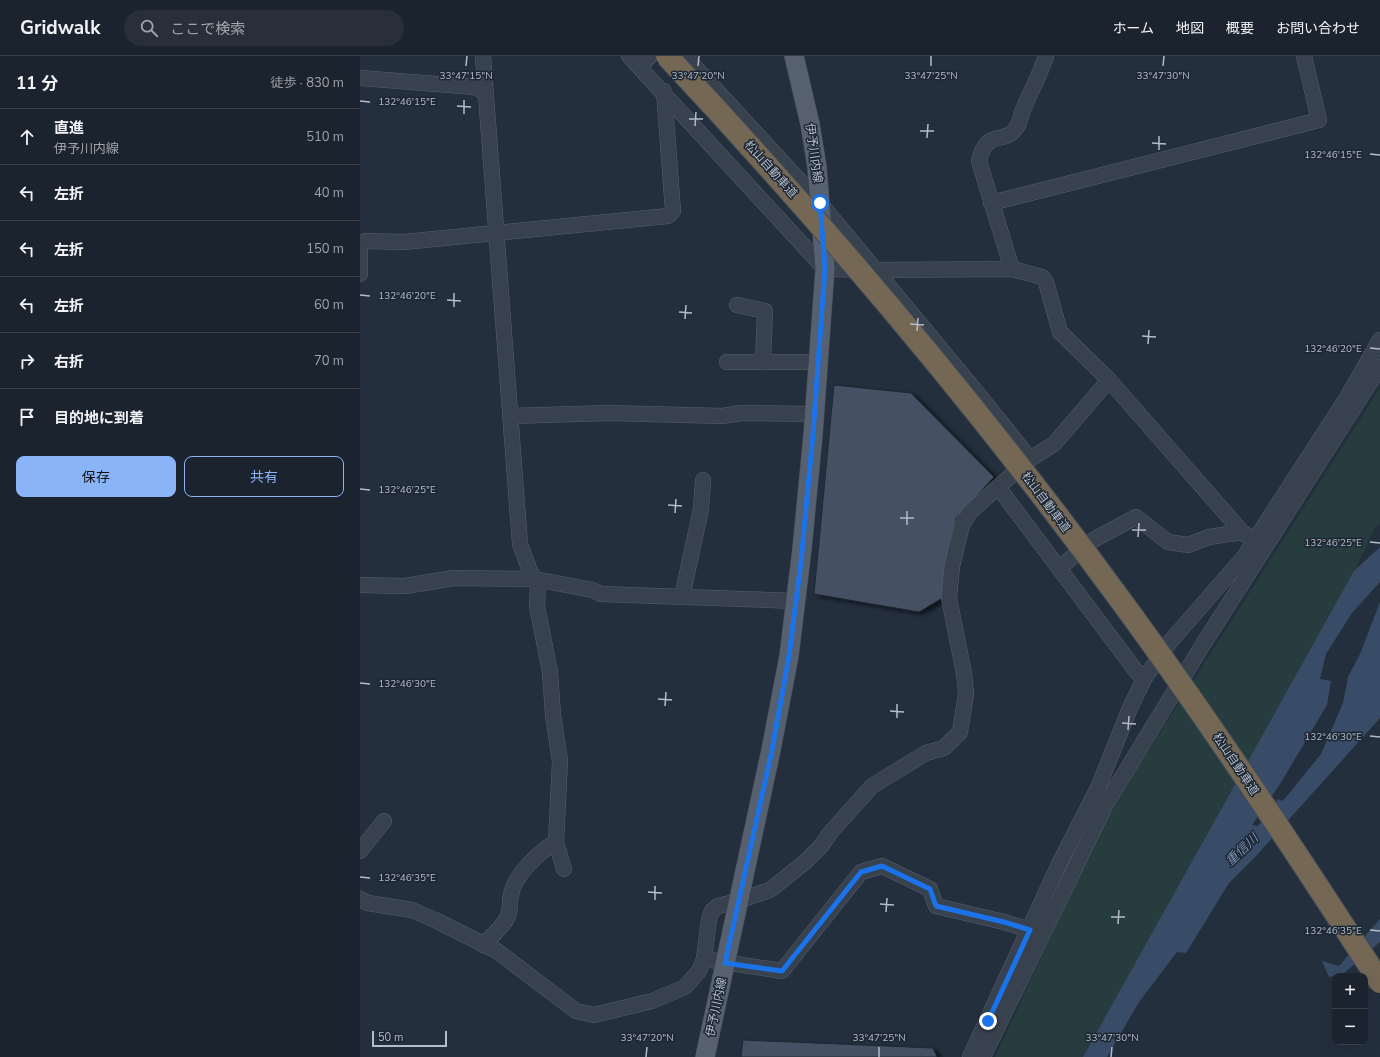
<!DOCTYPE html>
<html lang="ja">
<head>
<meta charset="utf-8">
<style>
	:root { --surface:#1b232e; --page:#282f3a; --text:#f1f3f6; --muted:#a0a4aa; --line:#39404a; --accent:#8ab4f8 }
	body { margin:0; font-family:"Nunito Sans","Noto Sans JP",sans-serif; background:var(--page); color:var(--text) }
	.controls { position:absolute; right:12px; bottom:12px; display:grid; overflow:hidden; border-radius:8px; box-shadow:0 4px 16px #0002 }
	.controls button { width:36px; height:36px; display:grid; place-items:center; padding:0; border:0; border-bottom:1px solid var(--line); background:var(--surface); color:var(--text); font:20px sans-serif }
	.scale { position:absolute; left:12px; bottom:10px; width:75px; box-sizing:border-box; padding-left:4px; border:2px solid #b4bcc9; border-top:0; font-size:11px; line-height:14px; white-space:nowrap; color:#b4bcc9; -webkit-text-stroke:3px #1d2633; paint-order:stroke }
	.stop { position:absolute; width:12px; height:12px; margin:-9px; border:3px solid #1a73e8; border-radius:50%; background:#fff }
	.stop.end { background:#1a73e8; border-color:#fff; box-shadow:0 1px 4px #0008 }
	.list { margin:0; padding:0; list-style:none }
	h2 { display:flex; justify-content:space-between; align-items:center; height:52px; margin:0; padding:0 16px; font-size:17px }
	h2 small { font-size:13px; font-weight:400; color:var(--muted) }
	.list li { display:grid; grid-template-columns:26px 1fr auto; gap:12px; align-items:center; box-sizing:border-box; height:56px; padding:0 16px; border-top:1px solid var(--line) }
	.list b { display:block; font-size:15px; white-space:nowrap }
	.list p { margin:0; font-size:13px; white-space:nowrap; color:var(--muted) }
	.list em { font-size:13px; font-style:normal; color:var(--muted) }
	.actions { display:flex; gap:8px; padding:12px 16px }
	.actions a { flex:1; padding:9px 0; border:1px solid var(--accent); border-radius:8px; text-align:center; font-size:14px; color:var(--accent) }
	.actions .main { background:var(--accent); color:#111 }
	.icon { flex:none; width:22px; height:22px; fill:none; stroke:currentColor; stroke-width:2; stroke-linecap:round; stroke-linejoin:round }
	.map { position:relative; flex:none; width:1020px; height:1001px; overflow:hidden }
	header { display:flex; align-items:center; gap:24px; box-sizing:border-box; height:56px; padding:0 20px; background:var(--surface); border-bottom:1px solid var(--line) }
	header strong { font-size:19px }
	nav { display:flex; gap:22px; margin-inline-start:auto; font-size:14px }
	.search { width:280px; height:36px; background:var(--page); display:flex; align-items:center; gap:10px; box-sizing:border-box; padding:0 14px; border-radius:22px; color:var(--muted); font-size:15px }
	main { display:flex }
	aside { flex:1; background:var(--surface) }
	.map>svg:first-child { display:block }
</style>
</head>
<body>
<header>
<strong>Gridwalk</strong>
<div class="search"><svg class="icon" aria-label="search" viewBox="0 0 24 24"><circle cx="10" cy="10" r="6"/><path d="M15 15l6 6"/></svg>ここで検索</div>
<nav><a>ホーム</a><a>地図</a><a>概要</a><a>お問い合わせ</a></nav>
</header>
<main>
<aside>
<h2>11 分<small>徒歩 · 830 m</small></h2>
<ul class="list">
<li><svg class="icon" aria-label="ahead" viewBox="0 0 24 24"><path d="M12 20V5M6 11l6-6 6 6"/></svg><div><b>直進</b><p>伊予川内線</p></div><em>510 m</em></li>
<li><svg class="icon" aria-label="left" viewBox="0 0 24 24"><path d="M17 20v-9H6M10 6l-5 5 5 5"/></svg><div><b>左折</b></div><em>40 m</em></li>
<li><svg class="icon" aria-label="left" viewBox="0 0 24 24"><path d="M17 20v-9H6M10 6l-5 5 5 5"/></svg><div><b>左折</b></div><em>150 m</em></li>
<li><svg class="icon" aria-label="left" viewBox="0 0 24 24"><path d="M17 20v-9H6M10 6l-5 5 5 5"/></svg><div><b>左折</b></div><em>60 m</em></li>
<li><svg class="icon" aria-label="right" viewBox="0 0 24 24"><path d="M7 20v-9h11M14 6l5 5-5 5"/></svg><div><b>右折</b></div><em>70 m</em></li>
<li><svg class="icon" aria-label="arrive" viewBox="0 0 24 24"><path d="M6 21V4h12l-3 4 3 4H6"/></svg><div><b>目的地に到着</b></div></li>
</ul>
<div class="actions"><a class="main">保存</a><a>共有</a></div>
</aside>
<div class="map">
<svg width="1020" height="1001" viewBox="0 0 1020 1001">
	<defs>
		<filter id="shadow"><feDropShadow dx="4.5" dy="2.5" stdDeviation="2" flood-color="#0009"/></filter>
	</defs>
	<rect width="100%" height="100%" fill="#242f3e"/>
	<polygon fill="#263c3f" points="1020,332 1020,468 1015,472 991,522 917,656 723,1001 635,1001 736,783 773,719"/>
	<g fill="#394c67">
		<polygon points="1020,491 1020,526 992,557 966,598 960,623 971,625 967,649 920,728 892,769 898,770 918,743 923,745 961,698 983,647 988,621 1000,598 1020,546 1020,662 897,799 869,827 826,897 817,896 779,946 747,1001 723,1001 994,515"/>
		<polygon points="1020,863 1020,886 983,918 969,921 962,905 979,910"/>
	</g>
	<g fill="#455162" stroke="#1f2835" filter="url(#shadow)">
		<polygon points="474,329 551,337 634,421 596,462 589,492 584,541 559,556 454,538"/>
		<polygon points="383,984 573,992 577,1001 381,1001"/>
	</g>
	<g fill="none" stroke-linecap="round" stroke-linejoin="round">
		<defs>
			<g id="minor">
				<path d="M123 0 160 488 170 515 178 529 177 550 190 616 193 659 200 705 196 786C180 795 154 819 151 839 149 846 151 853 148 860 143 871 132 880 123 889"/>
				<polyline points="269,0 465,213 516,214 652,213 682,221 686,226 700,276 749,324 882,476 894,484"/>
				<polyline points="325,0 460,147 619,339 670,403"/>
				<polyline points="280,11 290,0"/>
				<polyline points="0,22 115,31 125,37"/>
				<polyline points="631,147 959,64 944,0"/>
				<polyline points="0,189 5,185 44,186 308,160 313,155 304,35"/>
				<polyline points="0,194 0,218"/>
				<path d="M652 213 619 105C626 72 644 90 657 71 660 66 661 59 663 54 671 35 680 19 686 0"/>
				<polyline points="377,249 405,255 403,306"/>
				<polyline points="367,306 459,306"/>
				<polyline points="749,324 694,388 670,403 638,431 776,615 784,623"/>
				<polyline points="150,360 249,357 362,360 382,357 455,358"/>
				<polyline points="699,512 735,483 776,461 808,486 828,489 849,481 882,476"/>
				<polyline points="0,529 45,530 94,522 175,523 232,534 241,538 436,545"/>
				<polyline points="322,541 341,453 343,424"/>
				<polyline points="196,786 204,813"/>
				<polyline points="0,795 24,765"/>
				<polyline points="0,843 8,847 52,854 75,864 137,895 216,955 234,959 292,945 325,931 339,915 344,903 422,915 501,816 522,810 570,833 576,850 644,866 670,874"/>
				<polyline points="344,903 349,863 352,855 358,850 378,845 410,834 445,806 462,789 470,777 512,730 566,697 584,692 600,676 606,638 604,617 589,542 592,510 602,469 610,456 638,431"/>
				<polyline points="610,1001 699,808 738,732 770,652 784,623 809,587 884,501 988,340 1020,284"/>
				<polyline points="623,1001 746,748 842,590 1020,311"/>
			</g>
			<polyline id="major" points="345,1001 411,694 429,600 442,493 453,379 465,213 457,111 450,68 434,0"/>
		</defs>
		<use href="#minor" stroke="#565f6c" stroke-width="16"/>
		<use href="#major" stroke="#414a57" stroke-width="20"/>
		<use href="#minor" stroke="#38414e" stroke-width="15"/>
		<use href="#major" stroke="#56606e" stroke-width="19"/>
		<defs>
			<path id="highway-bridge" d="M307 0C468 172 620 352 759 542 851 667 936 796 1020 926"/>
		</defs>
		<use href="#highway-bridge" stroke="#434c59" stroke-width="24" stroke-linecap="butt"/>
		<use href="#highway-bridge" stroke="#746855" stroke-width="22"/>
	</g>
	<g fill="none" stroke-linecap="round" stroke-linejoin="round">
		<polyline stroke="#1a73e8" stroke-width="5" points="460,147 465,212 453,378 441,506 429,600 412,694 365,907 422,915 501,816 522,810 570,833 576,850 644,866 670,874 628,965"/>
	</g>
	<path fill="none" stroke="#b4bcc9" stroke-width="1.5" d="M106 10 107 0M338 10 339 0M571 10V0M803 10 804 0M0 45 10 46M97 50 111 51M104 58V44M329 63H343M335 70 336 56M560 75H574M567 82 568 68M792 87 806 88M799 94V80M1010 98 1020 99M0 239 10 240M87 244 101 245M94 251V237M319 256 332 257M325 263 326 249M550 268 564 269M557 275 558 262M782 280 796 281M788 288 789 274M1010 292 1020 293M0 433 10 434M308 449 322 450M315 457 316 443M540 462H554M547 469V455M772 474H786M778 481 779 467M1010 486 1020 487M0 627 10 628M298 643 312 644M305 650 306 636M530 655 544 656M537 662V648M762 667 776 668M768 674 769 660M1010 680 1020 681M0 821 10 822M288 836 302 837M295 844V830M520 848 534 849M526 856 527 842M751 861H765M758 868 759 854M1010 874 1020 875M286 1001 287 991M519 1001V991M751 1001 752 991"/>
	<g text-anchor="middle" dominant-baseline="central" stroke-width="3" stroke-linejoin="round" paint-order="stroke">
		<g font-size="12" fill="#b4bcc9" stroke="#1d2633">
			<text transform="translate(454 97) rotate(82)">伊予川内線</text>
			<text transform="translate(411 113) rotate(48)">松山自動車道</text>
			<text transform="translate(686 446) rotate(53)">松山自動車道</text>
			<text transform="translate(876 708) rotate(56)">松山自動車道</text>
			<text transform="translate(356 951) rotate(-78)">伊予川内線</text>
		</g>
		<g font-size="13" font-style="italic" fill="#7c92b1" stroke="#1d2633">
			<text transform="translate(882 794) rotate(-44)">重信川</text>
		</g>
	</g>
	<g font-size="10" text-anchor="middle" fill="#b4bcc9" stroke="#1d2633" stroke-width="3" stroke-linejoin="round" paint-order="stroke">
		<text x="106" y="23">33°47'15"N</text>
		<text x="338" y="23">33°47'20"N</text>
		<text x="571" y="23">33°47'25"N</text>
		<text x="803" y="23">33°47'30"N</text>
		<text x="47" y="49">132°46'15"E</text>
		<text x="973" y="102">132°46'15"E</text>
		<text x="47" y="243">132°46'20"E</text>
		<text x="973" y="296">132°46'20"E</text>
		<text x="47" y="437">132°46'25"E</text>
		<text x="973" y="490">132°46'25"E</text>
		<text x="47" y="631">132°46'30"E</text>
		<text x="973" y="684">132°46'30"E</text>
		<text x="47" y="825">132°46'35"E</text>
		<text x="973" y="878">132°46'35"E</text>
		<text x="287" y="985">33°47'20"N</text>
		<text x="519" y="985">33°47'25"N</text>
		<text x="752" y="985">33°47'30"N</text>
	</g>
</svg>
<div class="controls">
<button>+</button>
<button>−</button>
</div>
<div class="scale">50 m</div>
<div class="stop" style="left:460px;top:147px"></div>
<div class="stop end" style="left:628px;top:965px"></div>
</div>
</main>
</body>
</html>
